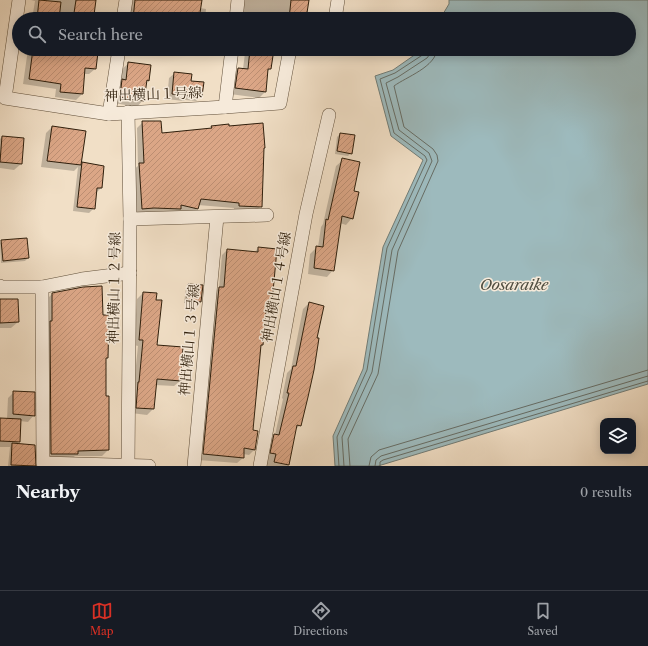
<!DOCTYPE html>
<html lang="en">
<head>
<meta charset="utf-8">
<style>
	:root { --surface:#171b24; --page:#20242c; --text:#f1f3f6; --muted:#9ea1a6; --line:#363941; --accent:#d93025 }
	body { margin:0; font-family:"Libre Caslon Text","Noto Serif JP",serif; background:var(--page); color:var(--text) }
	.controls { position:absolute; right:12px; bottom:12px; display:grid; overflow:hidden; border-radius:8px; box-shadow:0 2px 10px #0003 }
	.controls button { width:36px; height:36px; display:grid; place-items:center; padding:0; border:0; border-bottom:1px solid var(--line); background:var(--surface); color:var(--text); font:20px sans-serif }
	.list { margin:0; padding:0; list-style:none }
	h2 { display:flex; justify-content:space-between; align-items:center; height:52px; margin:0; padding:0 16px; font-size:17px }
	h2 small { font-size:13px; font-weight:400; color:var(--muted) }
	.icon { flex:none; width:22px; height:22px; fill:none; stroke:currentColor; stroke-width:2; stroke-linecap:round; stroke-linejoin:round }
	.map { position:relative; flex:none; width:648px; height:466px; overflow:hidden }
	.search { position:absolute; background:var(--surface); box-shadow:0 2px 10px #0003; left:12px; right:12px; top:12px; height:44px; display:flex; align-items:center; gap:10px; box-sizing:border-box; padding:0 14px; border-radius:22px; color:var(--muted); font-size:15px }
	.sheet { height:124px; background:var(--surface) }
	nav { display:flex; justify-content:space-around; align-items:center; box-sizing:border-box; height:56px; border-top:1px solid var(--line); background:var(--surface); font-size:11px; color:var(--muted) }
	nav a { display:grid; justify-items:center; gap:2px }
	nav .on { color:var(--accent) }
	.map>svg:first-child { display:block }
</style>
</head>
<body>
<div class="map">
<svg width="648" height="466" viewBox="0 0 648 466">
	<defs>
		<pattern id="building-hatch" width="6" height="6" patternUnits="userSpaceOnUse"><rect width="6" height="6" fill="#dba686"/><path d="M-1 1l2-2M0 6l6-6M5 7l2-2" fill="none" stroke="#bc8e72"/></pattern>
	</defs>
	<rect width="100%" height="100%" fill="#f1dfc6"/>
	<filter id="stains"><feTurbulence type="fractalNoise" baseFrequency=".005" numOctaves="4"/><feColorMatrix values="0 0 0 0 .2 0 0 0 0 .09 0 0 0 0 .02 0 0 0 .5 -.17"/></filter>
	<radialGradient id="worn" r=".72"><stop offset=".6" stop-color="#630" stop-opacity="0"/><stop offset="1" stop-color="#630" stop-opacity=".3"/></radialGradient>
	<polygon fill="#9dbabd" stroke="#717c76" points="449,0 648,0 648,384 378,466 335,466 333,436 363,369 383,247 423,160 391,136 375,76 393,70 423,49 629,49 629,19 440,19 449,4"/>
	<g fill="#0003">
		<polygon points="31,0 95,0 93,15 89,19 76,19 58,16 58,19 32,19 35,1"/>
		<polygon points="130,0 201,0 200,8 206,9 205,19 128,19"/>
		<polygon points="242,0 308,0 305,19 239,19"/>
		<polygon points="28,49 72,49 95,69 89,74 84,74 82,94 76,100 55,97 56,89 23,84"/>
		<polygon points="248,49 273,49 270,69 267,72 265,92 259,98 230,94 232,75 238,69 243,69 245,53"/>
		<polygon points="129,63 148,80 146,83 143,100 137,107 114,103 117,87 121,83 122,69"/>
		<polygon points="175,73 190,82 201,96 196,101 185,100 183,101 167,99 169,78"/>
		<polygon points="143,122 161,134 209,129 212,127 229,127 263,149 261,206 255,212 234,211 234,208 198,205 198,208 192,214 178,211 174,215 136,215 133,170 138,166 137,128"/>
		<polygon points="52,127 85,132 80,166 82,163 101,188 96,193 94,208 89,213 73,211 78,167 74,171 41,167 46,133"/>
		<polygon points="340,134 351,153 348,156 335,154 337,137"/>
		<polygon points="2,137 21,164 14,170 0,168 0,139"/>
		<polygon points="343,160 352,218 346,225 340,223 333,270 327,277 308,274 310,254 317,247 318,247 321,227 323,224 336,166"/>
		<polygon points="2,241 28,258 25,261 1,263 0,243"/>
		<polygon points="258,248 270,312 265,317 262,345 260,347 252,431 254,450 249,455 243,454 243,458 237,463 198,460 214,293 219,288 222,255 227,250 254,253"/>
		<polygon points="189,285 200,301 197,304 184,303 186,288"/>
		<polygon points="143,293 156,294 156,346 180,381 174,386 155,385 153,409 147,415 131,413 138,346 134,345 137,299"/>
		<polygon points="52,294 102,316 107,358 105,359 105,397 108,450 102,456 75,456 71,459 46,461 46,300"/>
		<polygon points="0,300 18,322 11,328 0,328"/>
		<polygon points="309,303 300,425 295,430 288,466 265,466 268,441 275,435 283,399 282,398 287,373 291,369 303,309"/>
		<polygon points="14,392 34,415 28,422 20,421 19,441 16,444 34,446 35,466 8,466 10,447 0,447 0,419 7,419 8,398"/>
	</g>
	<g fill="none" stroke-linecap="round" stroke-linejoin="round">
		<g stroke="#666c64" stroke-width="1">
			<polyline points="339,466 337,437 367,370 387,248 427,160 425,156 394,133 380,79 395,73 424,54 426,49"/>
			<polyline points="344,466 342,437 372,372 392,250 432,161 429,153 399,130 386,83 398,77 427,58 430,54 431,49"/>
			<path d="M350 466 348 439 378 374 398 251 438 161 437 155 433 149 404 127 394 86C406 77 436 67 437 49"/>
			<polyline points="369,466 371,457 379,450 648,370"/>
			<polyline points="375,466 376,460 381,456 648,376"/>
			<polyline points="380,466 380,462 383,460 648,381"/>
		</g>
	</g>
	<g fill="url(#building-hatch)" stroke="#2f1f0c">
		<polygon points="39,0 61,2 59,19 37,19"/>
		<polygon points="76,0 96,0 94,15 74,13"/>
		<polygon points="135,0 202,0 199,19 133,19"/>
		<polygon points="291,0 309,0 306,19 289,19"/>
		<polygon points="33,49 79,49 98,52 96,69 85,68 83,94 60,92 61,84 29,79"/>
		<polygon points="250,49 274,49 271,69 268,69 266,92 235,88 238,68 248,69"/>
		<polygon points="128,62 151,65 149,81 147,80 144,101 120,97 122,79 126,80"/>
		<polygon points="174,72 192,74 191,81 204,82 202,96 190,95 190,96 172,94"/>
		<polygon points="142,121 161,121 162,133 212,128 211,126 229,124 229,126 263,123 265,148 264,148 262,207 239,206 239,203 201,199 198,209 181,205 181,209 154,208 142,209 139,163 144,163"/>
		<polygon points="52,126 86,131 81,165 47,161"/>
		<polygon points="340,133 355,135 352,154 337,151"/>
		<polygon points="2,136 24,138 22,164 0,162"/>
		<polygon points="342,158 360,162 354,191 359,192 353,219 342,216 334,271 314,268 316,246 323,247 326,219 328,220"/>
		<polygon points="82,162 104,166 102,188 97,188 95,209 77,207"/>
		<polygon points="27,238 29,258 3,261 1,240"/>
		<polygon points="258,247 277,249 271,313 266,312 263,345 261,345 253,430 258,431 255,450 244,448 244,458 203,454 219,287 224,287 227,249 258,252"/>
		<polygon points="188,284 203,285 201,302 187,300"/>
		<polygon points="102,286 103,315 109,315 108,358 106,358 106,396 109,396 109,450 78,451 78,454 51,454 50,321 52,321 52,293 83,287"/>
		<polygon points="143,292 157,293 156,300 162,300 157,345 183,347 181,381 157,379 154,409 136,408 138,382 139,382 143,340 139,340"/>
		<polygon points="0,299 18,299 19,322 0,323"/>
		<polygon points="309,302 324,306 317,338 319,338 314,370 308,397 301,426 297,425 289,465 274,462 276,454 270,453 274,434 279,435 289,393 287,393 293,366 296,366"/>
		<polygon points="13,391 35,392 35,416 13,414"/>
		<polygon points="0,418 21,419 20,442 0,441"/>
		<polygon points="12,443 35,445 36,466 11,465"/>
	</g>
	<g fill="none" stroke-linecap="round" stroke-linejoin="round">
		<defs>
			<g id="street">
				<polyline points="19,0 5,98 109,114 225,107 232,49"/>
				<polyline points="123,19 126,0"/>
				<polyline points="236,19 238,0"/>
				<polyline points="335,19 338,0"/>
				<polyline points="225,107 280,103 290,49"/>
				<polyline points="109,114 119,49"/>
				<polyline points="130,219 267,215"/>
				<polyline points="130,273 82,279 42,287 43,463 149,466"/>
				<polyline points="0,286 0,287 42,287"/>
				<polyline points="127,466 128,465 130,219 128,112"/>
				<polyline points="194,466 217,217"/>
				<polyline points="260,466 306,214 329,115"/>
			</g>
		</defs>
		<use href="#street" stroke="#604f3a" stroke-width="14"/>
		<use href="#street" stroke="#f6eada" stroke-width="13"/>
	</g>
	<g text-anchor="middle" dominant-baseline="central" stroke-width="3" stroke-linejoin="round" paint-order="stroke">
		<g font-size="14" fill="#2f1f0c" stroke="#f6eada">
			<text transform="translate(153 94) rotate(-2)">神出横山１号線</text>
			<text transform="translate(276 287) rotate(-80)">神出横山１４号線</text>
			<text transform="translate(114 288) rotate(-89)">神出横山１２号線</text>
			<text transform="translate(189 340) rotate(-85)">神出横山１３号線</text>
		</g>
		<g font-size="15" font-style="italic" fill="#504e41" stroke="#f6eada">
			<text x="514" y="284">Oosaraike</text>
		</g>
	</g>
	<rect width="100%" height="100%" filter="url(#stains)"/>
	<rect width="100%" height="100%" fill="url(#worn)"/>
</svg>
<div class="controls">
<button><svg class="icon" aria-label="layers" viewBox="0 0 24 24"><path d="M12 4l9 5-9 5-9-5zM3 14l9 5 9-5"/></svg></button>
</div>
<div class="search"><svg class="icon" aria-label="search" viewBox="0 0 24 24"><circle cx="10" cy="10" r="6"/><path d="M15 15l6 6"/></svg>Search here</div>
</div>
<section class="sheet">
<h2>Nearby<small>0 results</small></h2>
<ul class="list">
</ul>
</section>
<nav>
<a class="on"><svg class="icon" aria-label="map" viewBox="0 0 24 24"><path d="M3 6l6-2 6 2 6-2v14l-6 2-6-2-6 2zM9 4v14M15 6v14"/></svg>Map</a>
<a><svg class="icon" aria-label="directions" viewBox="0 0 24 24"><path d="M12 3l9 9-9 9-9-9zM9 14v-3h6M13 9l2 2-2 2"/></svg>Directions</a>
<a><svg class="icon" aria-label="saved" viewBox="0 0 24 24"><path d="M7 4h10v16l-5-4-5 4z"/></svg>Saved</a>
</nav>
</body>
</html>
